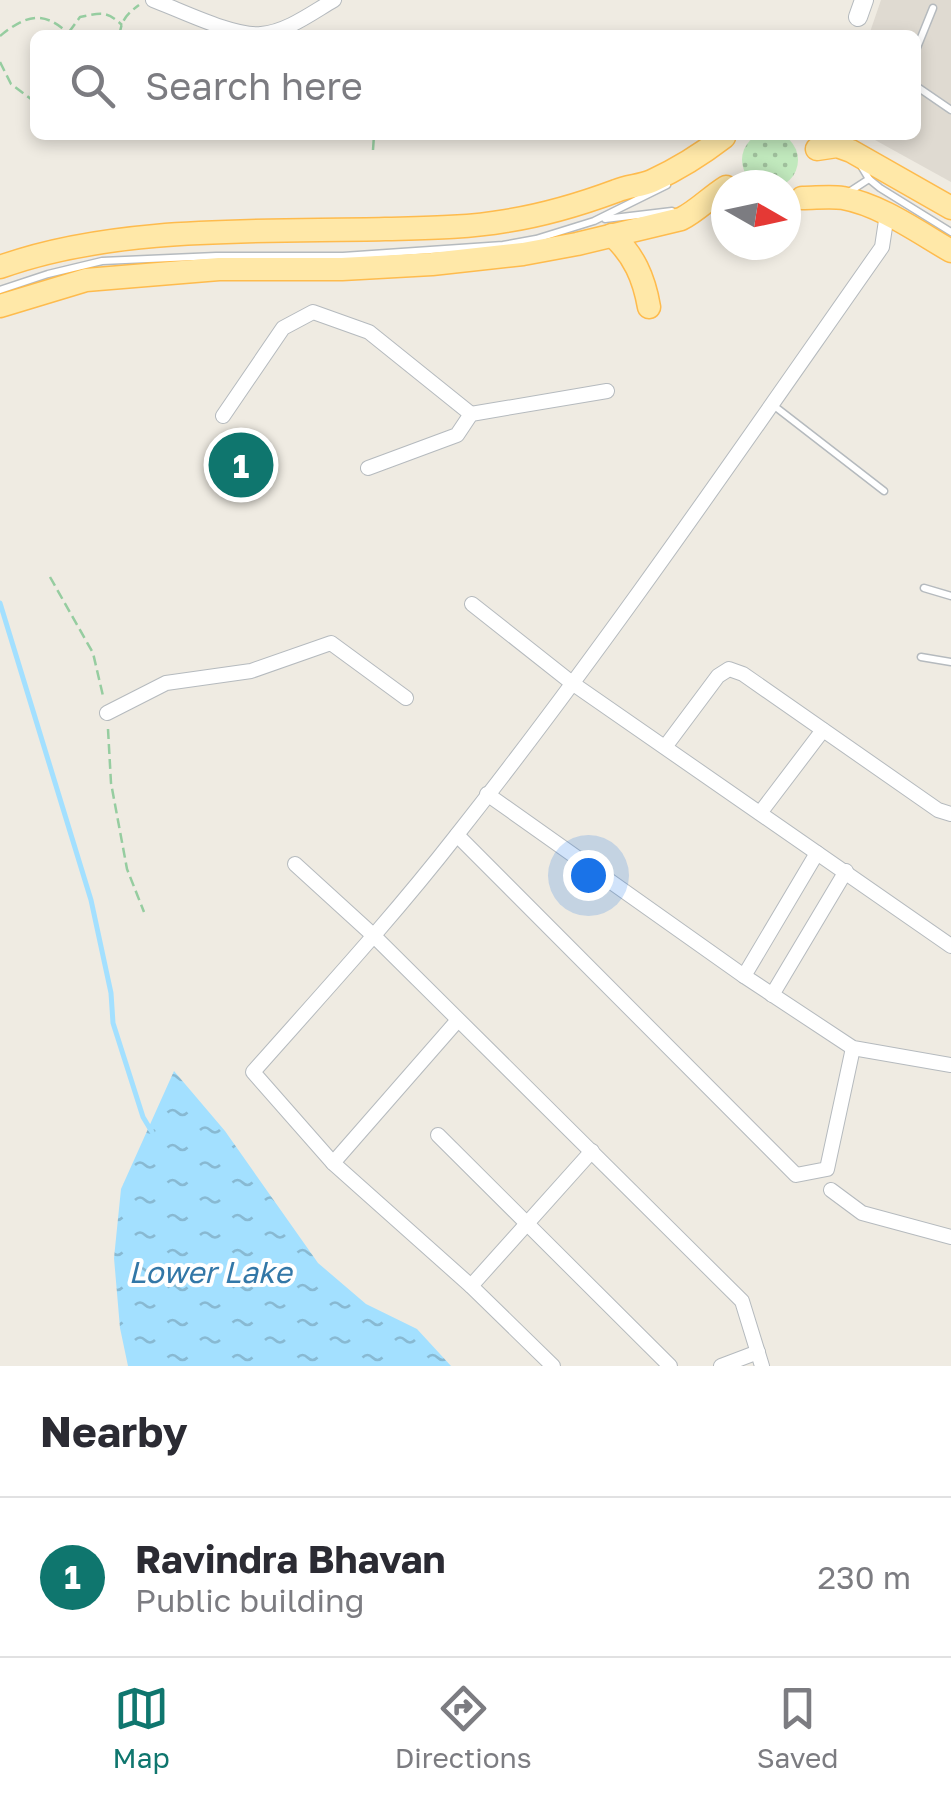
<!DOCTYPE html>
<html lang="en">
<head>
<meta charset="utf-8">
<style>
	:root { --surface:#fff; --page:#f7f7f7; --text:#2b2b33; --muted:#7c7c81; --line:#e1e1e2; --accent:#0f766e }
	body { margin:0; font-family:"Golos Text",sans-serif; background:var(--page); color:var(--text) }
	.compass { position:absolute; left:711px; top:170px; width:90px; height:90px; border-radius:50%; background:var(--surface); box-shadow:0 5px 15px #0003; rotate:99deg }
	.you { position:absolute; left:588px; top:875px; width:35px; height:35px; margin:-25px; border:8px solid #fff; border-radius:50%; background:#1a73e8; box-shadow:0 0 0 15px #1a73e833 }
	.badge { display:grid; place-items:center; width:65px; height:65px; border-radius:50%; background:var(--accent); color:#fff; font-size:32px; font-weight:700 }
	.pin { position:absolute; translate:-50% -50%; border:5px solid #fff; box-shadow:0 2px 10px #0006 }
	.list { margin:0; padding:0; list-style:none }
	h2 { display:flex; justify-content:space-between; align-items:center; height:130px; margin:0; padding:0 40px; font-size:42px }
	h2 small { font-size:32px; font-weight:400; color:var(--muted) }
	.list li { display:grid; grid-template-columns:65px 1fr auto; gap:30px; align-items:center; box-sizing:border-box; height:160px; padding:0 40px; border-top:2px solid var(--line) }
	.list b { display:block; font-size:38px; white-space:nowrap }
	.list p { margin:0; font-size:32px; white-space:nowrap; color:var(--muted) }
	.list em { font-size:32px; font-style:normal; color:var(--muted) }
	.icon { flex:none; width:55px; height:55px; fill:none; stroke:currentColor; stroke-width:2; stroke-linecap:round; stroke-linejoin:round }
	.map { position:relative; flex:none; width:951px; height:1366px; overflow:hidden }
	.search { position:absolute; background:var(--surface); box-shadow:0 5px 15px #0003; left:30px; right:30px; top:30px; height:110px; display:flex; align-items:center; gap:25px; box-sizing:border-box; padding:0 35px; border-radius:15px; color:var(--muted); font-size:38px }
	.sheet { height:290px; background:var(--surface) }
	nav { display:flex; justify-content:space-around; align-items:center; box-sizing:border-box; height:140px; border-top:2px solid var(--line); background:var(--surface); font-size:28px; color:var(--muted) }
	nav a { display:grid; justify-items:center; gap:5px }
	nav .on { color:var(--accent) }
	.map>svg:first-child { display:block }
</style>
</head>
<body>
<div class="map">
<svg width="951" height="1366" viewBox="0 0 951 1366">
	<defs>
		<pattern id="grass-dots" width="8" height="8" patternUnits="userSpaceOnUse" patternTransform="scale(2.5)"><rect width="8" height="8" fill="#c1e9bd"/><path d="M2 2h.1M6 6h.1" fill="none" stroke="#a0c09d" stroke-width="1.8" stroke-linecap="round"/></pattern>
		<pattern id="water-ripples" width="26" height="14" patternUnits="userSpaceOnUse" patternTransform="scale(2.5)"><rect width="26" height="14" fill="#a3e0ff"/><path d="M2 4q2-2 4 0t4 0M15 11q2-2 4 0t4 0" fill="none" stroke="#88b9d2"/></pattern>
	</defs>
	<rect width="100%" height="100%" fill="#efebe2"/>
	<polygon fill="#dfdad1" points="881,0 951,0 951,182 866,135 916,135 916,35 869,35"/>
	<circle fill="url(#grass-dots)" cx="770" cy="160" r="28"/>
	<polygon fill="url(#water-ripples)" points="174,1071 225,1131 318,1263 366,1304 417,1329 451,1366 128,1366 120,1328 114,1258 121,1189"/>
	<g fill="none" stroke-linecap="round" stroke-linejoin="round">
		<polyline stroke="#a3e0ff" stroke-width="5" points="0,603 91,900 111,993 113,1023 143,1117 152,1132"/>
		<defs>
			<g id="service">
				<polyline points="916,50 933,8"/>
				<polyline points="916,86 951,110"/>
				<polyline points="860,164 869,179 880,188 951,232"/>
				<polyline points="849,192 869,179"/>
				<polyline points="605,219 672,211"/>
				<polyline points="0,290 48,274 102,261 216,256 343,256 503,245 536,239 594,221 667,185"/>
				<polyline points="773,405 884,491"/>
				<polyline points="924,588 951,596"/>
				<polyline points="921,657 951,662"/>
			</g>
			<g id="minor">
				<path d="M153 0C180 10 234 37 261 34 287 32 313 12 334 0"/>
				<polyline points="223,416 283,328 313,312 369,332 471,414"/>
				<polyline points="368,468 457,435 471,414 607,391"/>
				<polyline points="472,604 572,683 951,946"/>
				<polyline points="107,713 166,683 251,671 331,643 406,698"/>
				<polyline points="665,747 718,676 729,669 743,674 938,810 951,814"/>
				<polyline points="487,794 744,976 853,1048 951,1065"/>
				<polyline points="760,813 823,730"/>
				<polyline points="457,835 796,1175 827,1169 853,1048"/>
				<polyline points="295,864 374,936 742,1301 762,1366"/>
				<polyline points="744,976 817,853"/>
				<polyline points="772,995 846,871"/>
				<polyline points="438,1135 670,1366"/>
				<polyline points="333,1163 458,1020"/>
				<polyline points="831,1190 862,1213 951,1237"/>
				<polyline points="471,1286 592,1151"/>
				<path d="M553 1366 471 1286 333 1163 253 1072C322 994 392 918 456 836 606 646 743 445 882 247L887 214"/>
				<polyline points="721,1366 758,1352"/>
			</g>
			<polyline id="tertiary" points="858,17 864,0"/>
			<g id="primary">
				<polyline points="817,149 837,146 851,151 951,208"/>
				<path d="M802 198C816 198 830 196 843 198 881 205 918 232 951 251"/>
				<path d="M612 235C634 255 644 278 649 307"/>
				<path d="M0 267C116 225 262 232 385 229 425 228 466 228 506 221 544 215 581 204 616 191 628 186 641 186 652 181 678 169 702 154 724 137"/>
				<path d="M0 306 86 280 219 269H342L432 264 523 254 577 244 681 219C697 211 710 197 726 187"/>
			</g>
		</defs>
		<use href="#service" stroke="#b5babe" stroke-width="9"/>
		<use href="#minor" stroke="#b5babe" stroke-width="16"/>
		<use href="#tertiary" stroke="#b5babe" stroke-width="20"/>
		<use href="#primary" stroke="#febb4d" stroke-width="25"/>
		<g stroke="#96cda0" stroke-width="2.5" stroke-dasharray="10 5" stroke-linecap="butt">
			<path d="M69 32 80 17C101 13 106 10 122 25"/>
			<path d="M120 35C120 21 128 13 139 5"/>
			<path d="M0 36C26 15 43 10 68 33L67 35"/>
			<polyline points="0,62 11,84 35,102"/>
			<polyline points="373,150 374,135"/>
			<polyline points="50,577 93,653 103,696"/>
			<polyline points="108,729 111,783 127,869 144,912"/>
		</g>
		<use href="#service" stroke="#fff" stroke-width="6"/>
		<use href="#minor" stroke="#fff" stroke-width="14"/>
		<use href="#tertiary" stroke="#fff" stroke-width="18"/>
		<use href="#primary" stroke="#ffe8a8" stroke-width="22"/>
	</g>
	<g text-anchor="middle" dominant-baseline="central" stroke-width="8" stroke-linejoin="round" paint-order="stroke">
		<g font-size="30" font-style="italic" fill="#3277a7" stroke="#fff">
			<text x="210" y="1272">Lower Lake</text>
		</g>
	</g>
</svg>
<svg class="compass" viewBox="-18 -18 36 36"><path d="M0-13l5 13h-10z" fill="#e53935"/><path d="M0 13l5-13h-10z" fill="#7c7c81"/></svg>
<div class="you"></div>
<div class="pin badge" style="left:241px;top:465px">1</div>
<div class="search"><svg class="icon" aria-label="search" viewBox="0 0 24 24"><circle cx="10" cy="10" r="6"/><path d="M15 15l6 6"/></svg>Search here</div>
</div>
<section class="sheet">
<h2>Nearby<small></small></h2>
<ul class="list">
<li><span class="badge">1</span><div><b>Ravindra Bhavan</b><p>Public building</p></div><em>230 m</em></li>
</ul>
</section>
<nav>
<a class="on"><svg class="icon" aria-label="map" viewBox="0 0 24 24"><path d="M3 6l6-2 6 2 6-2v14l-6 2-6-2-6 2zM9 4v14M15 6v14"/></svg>Map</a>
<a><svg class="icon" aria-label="directions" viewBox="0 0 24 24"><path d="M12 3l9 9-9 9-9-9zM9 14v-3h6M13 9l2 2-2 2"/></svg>Directions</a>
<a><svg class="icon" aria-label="saved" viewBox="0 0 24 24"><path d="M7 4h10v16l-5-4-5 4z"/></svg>Saved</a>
</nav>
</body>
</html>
